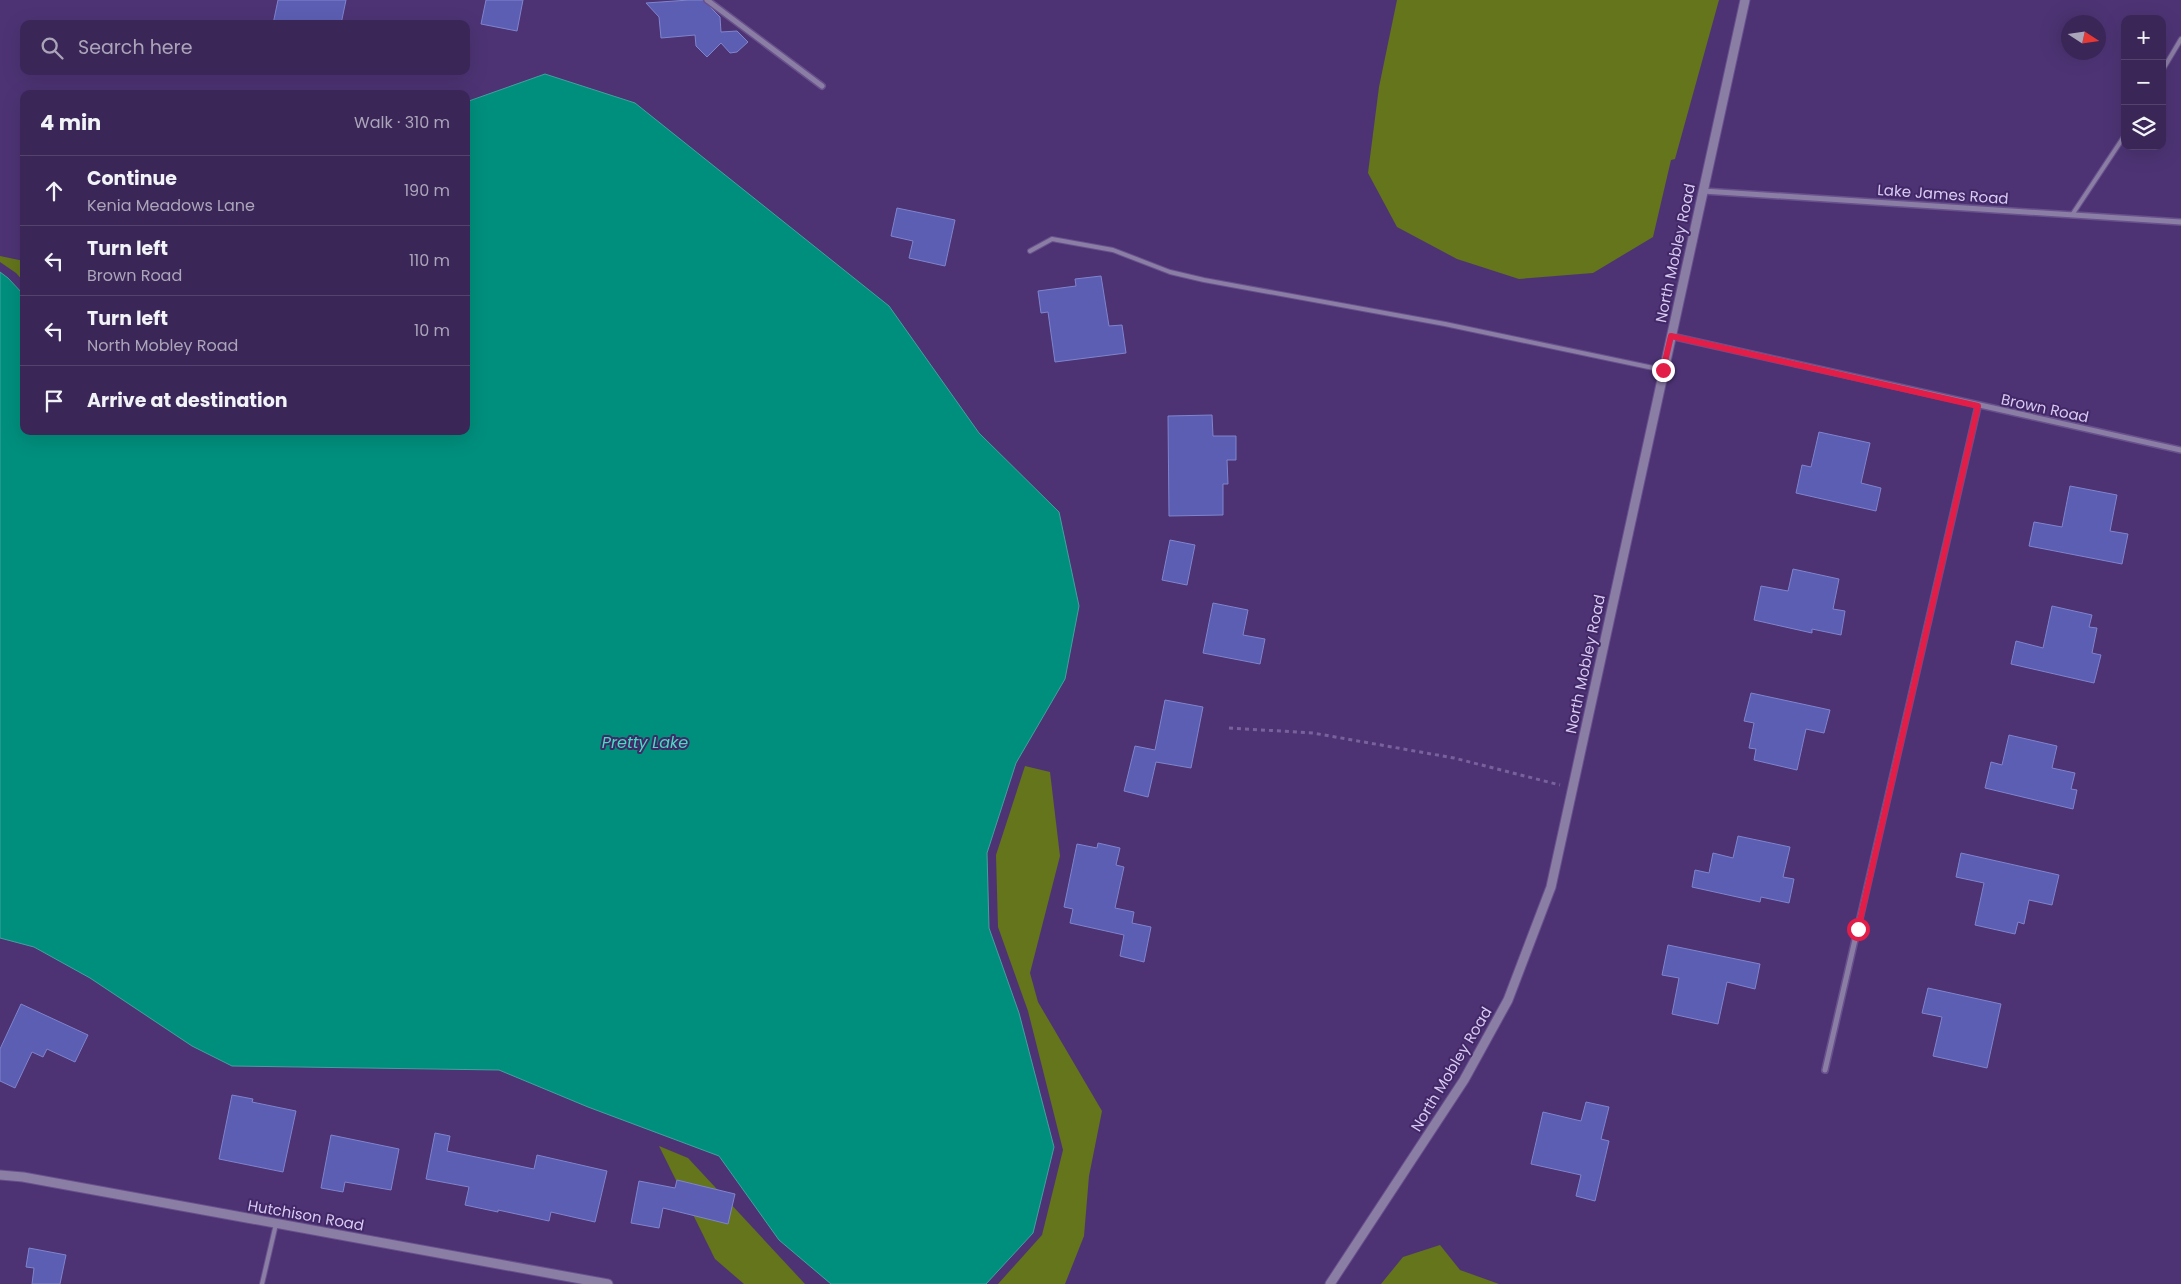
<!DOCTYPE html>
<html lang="en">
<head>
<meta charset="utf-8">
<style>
	:root { --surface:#3a2657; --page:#453261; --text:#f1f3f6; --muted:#aba5ba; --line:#54436d }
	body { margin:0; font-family:Poppins,sans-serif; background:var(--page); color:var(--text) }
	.controls { position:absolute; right:15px; top:15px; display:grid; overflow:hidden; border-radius:10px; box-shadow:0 5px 20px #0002 }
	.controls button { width:45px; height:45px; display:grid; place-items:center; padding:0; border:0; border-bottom:1px solid var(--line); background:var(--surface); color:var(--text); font:25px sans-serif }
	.compass { position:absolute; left:2061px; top:15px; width:45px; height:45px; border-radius:50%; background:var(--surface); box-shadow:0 5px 20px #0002; rotate:102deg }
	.stop { position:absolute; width:15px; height:15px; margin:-11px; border:4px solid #e11d48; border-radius:50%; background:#fff }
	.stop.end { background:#e11d48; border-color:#fff; box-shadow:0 1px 5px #0008 }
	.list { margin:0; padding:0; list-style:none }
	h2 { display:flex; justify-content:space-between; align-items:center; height:65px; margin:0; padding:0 20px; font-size:21px }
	h2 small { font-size:16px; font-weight:400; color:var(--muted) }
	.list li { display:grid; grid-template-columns:32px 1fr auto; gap:15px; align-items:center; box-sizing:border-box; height:70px; padding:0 20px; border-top:1px solid var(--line) }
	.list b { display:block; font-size:19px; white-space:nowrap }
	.list p { margin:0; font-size:16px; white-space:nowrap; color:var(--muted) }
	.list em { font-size:16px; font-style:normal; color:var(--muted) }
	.icon { flex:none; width:28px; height:28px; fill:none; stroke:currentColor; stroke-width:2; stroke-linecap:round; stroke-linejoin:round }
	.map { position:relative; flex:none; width:2181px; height:1284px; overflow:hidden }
	.search { position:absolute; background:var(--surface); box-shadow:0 5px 20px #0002; left:20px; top:20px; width:450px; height:55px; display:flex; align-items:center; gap:12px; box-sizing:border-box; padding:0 18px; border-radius:10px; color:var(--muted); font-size:19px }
	.panel { position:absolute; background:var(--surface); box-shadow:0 5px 20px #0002; left:20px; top:90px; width:450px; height:345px; border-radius:10px }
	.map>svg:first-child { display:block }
</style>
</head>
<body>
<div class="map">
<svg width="2181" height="1284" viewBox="0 0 2181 1284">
	<rect width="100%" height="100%" fill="#4d3374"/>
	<g fill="#64751c">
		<polygon points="1397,0 1719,0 1675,159 1671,160 1653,237 1593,273 1519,279 1457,259 1397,227 1368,173 1379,87"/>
		<polygon points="0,256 24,261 24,282 16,273 0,262"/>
		<polygon points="1025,766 1050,772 1060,856 1030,973 1038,1002 1102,1111 1089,1176 1084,1236 1065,1284 998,1284 1042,1235 1063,1150 1028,1011 998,927 996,855"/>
		<polygon points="659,1146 688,1158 805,1284 744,1284 715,1259"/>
		<polygon points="1440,1245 1460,1270 1499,1284 1381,1284 1403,1257"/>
	</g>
	<polygon fill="#018f7d" stroke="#42a1a0" points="545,74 635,103 889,306 979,433 1059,512 1079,606 1065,679 1016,763 987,853 989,928 1019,1013 1054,1147 1033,1233 986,1284 831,1284 779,1240 719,1156 588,1107 499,1070 232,1066 192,1046 90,978 34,947 0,938 0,272 8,278 24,295 24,431 466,431 466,102"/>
	<g fill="#5c5eb3" stroke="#7f84cc">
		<polygon points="278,0 346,0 341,24 273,24"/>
		<polygon points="486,0 523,0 517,31 481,24"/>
		<polygon points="689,0 703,0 720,17 721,32 737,31 748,42 737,52 730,53 721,43 707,57 696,46 695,35 661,38 659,17 646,3"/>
		<polygon points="897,208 955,220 945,266 909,258 913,241 891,236"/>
		<polygon points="1101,276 1109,326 1122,325 1126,353 1055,362 1048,312 1041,313 1038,291 1076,286 1075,279"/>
		<polygon points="1212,415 1213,436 1236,436 1236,460 1227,460 1228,484 1223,484 1223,515 1169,516 1168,416"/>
		<polygon points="1819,432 1870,443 1861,483 1881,488 1876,511 1796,493 1802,465 1811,467"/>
		<polygon points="2070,486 2117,495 2110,531 2128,534 2122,564 2029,546 2034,522 2062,527"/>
		<polygon points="1170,540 1195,545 1187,585 1162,580"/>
		<polygon points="1793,569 1839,579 1833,609 1845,611 1841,635 1812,629 1812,633 1754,620 1761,586 1788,591"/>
		<polygon points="1213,603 1248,610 1243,635 1265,639 1260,664 1203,653"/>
		<polygon points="2052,606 2092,615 2089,627 2097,628 2092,653 2101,655 2094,683 2011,664 2016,641 2043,648"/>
		<polygon points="1751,693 1830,710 1824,733 1806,729 1797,770 1754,760 1756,749 1749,748 1754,723 1744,721"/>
		<polygon points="1165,700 1203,707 1191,768 1156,762 1148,797 1124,791 1135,746 1155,750"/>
		<polygon points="2009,735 2057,746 2052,768 2075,773 2071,789 2077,790 2073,809 1985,788 1991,762 2002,765"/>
		<polygon points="1738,836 1790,847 1783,877 1794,879 1789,903 1761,897 1760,902 1692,887 1695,870 1709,873 1713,853 1733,858"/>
		<polygon points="1098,843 1120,848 1116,865 1124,867 1115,908 1134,912 1132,923 1151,927 1144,962 1120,956 1124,935 1070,923 1073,909 1064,907 1077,844 1097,848"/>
		<polygon points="1961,853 2059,875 2052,905 2029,900 2024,924 2018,922 2015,934 1975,925 1984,883 1956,877"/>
		<polygon points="1668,945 1760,964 1755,989 1727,982 1718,1024 1672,1014 1679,978 1662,975"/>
		<polygon points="1928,988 2001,1004 1987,1068 1933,1056 1942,1017 1922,1013"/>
		<polygon points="21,1004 88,1035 75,1062 47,1049 43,1057 32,1052 15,1088 0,1081 0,1049"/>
		<polygon points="232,1095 253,1099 252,1102 296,1111 283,1172 219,1159"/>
		<polygon points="1586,1102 1609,1107 1601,1139 1609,1141 1595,1201 1576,1196 1581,1175 1531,1164 1543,1112 1581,1121"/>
		<polygon points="435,1133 450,1136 447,1151 534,1169 537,1155 607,1171 595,1222 551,1212 549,1221 498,1210 498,1212 465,1205 469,1187 426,1179"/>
		<polygon points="331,1135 399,1149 391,1190 345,1182 343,1192 321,1188"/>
		<polygon points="677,1180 735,1194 728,1224 663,1208 659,1228 631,1223 639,1181 675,1188"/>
		<polygon points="29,1248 66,1255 60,1284 32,1284 34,1268 26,1267"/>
	</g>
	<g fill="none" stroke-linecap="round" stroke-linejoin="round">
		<defs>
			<g id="service">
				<polyline points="2162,71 2181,39"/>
				<polyline points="2072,215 2125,135"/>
				<polyline points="1030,251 1052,239 1113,250 1170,272 1204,280 1445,324 1663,370"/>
				<polyline points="262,1284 276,1224"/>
			</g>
			<g id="minor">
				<polyline points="707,0 822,86"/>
				<polyline points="1703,191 2181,222"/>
				<polyline points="1671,336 2181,450"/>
				<polyline points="1825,1070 1978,406"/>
			</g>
			<g id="tertiary">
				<polyline points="0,1175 23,1177 608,1284"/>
				<polyline points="1330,1284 1464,1080 1508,1000 1551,887 1745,0"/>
			</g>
		</defs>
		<use href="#service" stroke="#69518d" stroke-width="6"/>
		<use href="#minor" stroke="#69518d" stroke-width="8"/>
		<use href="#tertiary" stroke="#69518d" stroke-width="11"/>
		<polyline stroke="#78629b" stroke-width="3" stroke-dasharray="4 4" stroke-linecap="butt" points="1229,728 1313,733 1454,758 1560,785"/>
		<use href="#service" stroke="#8b7ea5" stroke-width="4"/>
		<use href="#minor" stroke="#8b7ea5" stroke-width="5"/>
		<use href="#tertiary" stroke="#8b7ea5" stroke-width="9"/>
	</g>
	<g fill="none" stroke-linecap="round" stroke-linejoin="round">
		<polyline stroke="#e11d48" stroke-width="6" points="1663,370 1671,336 1978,406 1858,929"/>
	</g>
	<g text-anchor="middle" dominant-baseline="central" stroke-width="4" stroke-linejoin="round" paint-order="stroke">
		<g font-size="15" fill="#d8cbf2" stroke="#432868">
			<text transform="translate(1943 194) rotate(4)">Lake James Road</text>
			<text transform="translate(1675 253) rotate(-78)">North Mobley Road</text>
			<text transform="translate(2045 408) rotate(12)">Brown Road</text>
			<text transform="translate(1585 664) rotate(-78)">North Mobley Road</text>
			<text transform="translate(1451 1069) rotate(-59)">North Mobley Road</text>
			<text transform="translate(306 1215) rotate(10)">Hutchison Road</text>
		</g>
		<g font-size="16" font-style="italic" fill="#46dcc4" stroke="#432868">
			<text x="645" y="742">Pretty Lake</text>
		</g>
	</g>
</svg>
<div class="controls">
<button>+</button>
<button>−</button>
<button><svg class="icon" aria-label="layers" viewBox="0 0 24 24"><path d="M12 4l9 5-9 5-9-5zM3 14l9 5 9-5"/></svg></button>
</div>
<svg class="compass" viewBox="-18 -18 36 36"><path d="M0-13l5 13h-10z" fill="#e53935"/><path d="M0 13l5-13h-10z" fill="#aba5ba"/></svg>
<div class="stop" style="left:1858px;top:929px"></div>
<div class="stop end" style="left:1663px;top:370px"></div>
<div class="search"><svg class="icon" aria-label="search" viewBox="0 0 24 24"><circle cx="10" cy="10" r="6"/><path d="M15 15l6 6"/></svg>Search here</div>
<section class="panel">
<h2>4 min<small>Walk · 310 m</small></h2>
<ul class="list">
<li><svg class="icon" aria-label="ahead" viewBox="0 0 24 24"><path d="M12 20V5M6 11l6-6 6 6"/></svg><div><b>Continue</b><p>Kenia Meadows Lane</p></div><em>190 m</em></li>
<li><svg class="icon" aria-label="left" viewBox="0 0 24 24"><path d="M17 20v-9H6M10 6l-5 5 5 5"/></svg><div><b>Turn left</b><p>Brown Road</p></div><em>110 m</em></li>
<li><svg class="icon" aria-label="left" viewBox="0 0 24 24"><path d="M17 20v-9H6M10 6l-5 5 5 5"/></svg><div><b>Turn left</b><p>North Mobley Road</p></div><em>10 m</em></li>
<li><svg class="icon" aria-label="arrive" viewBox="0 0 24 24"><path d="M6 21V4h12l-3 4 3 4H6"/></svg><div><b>Arrive at destination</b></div></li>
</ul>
</section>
</div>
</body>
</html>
